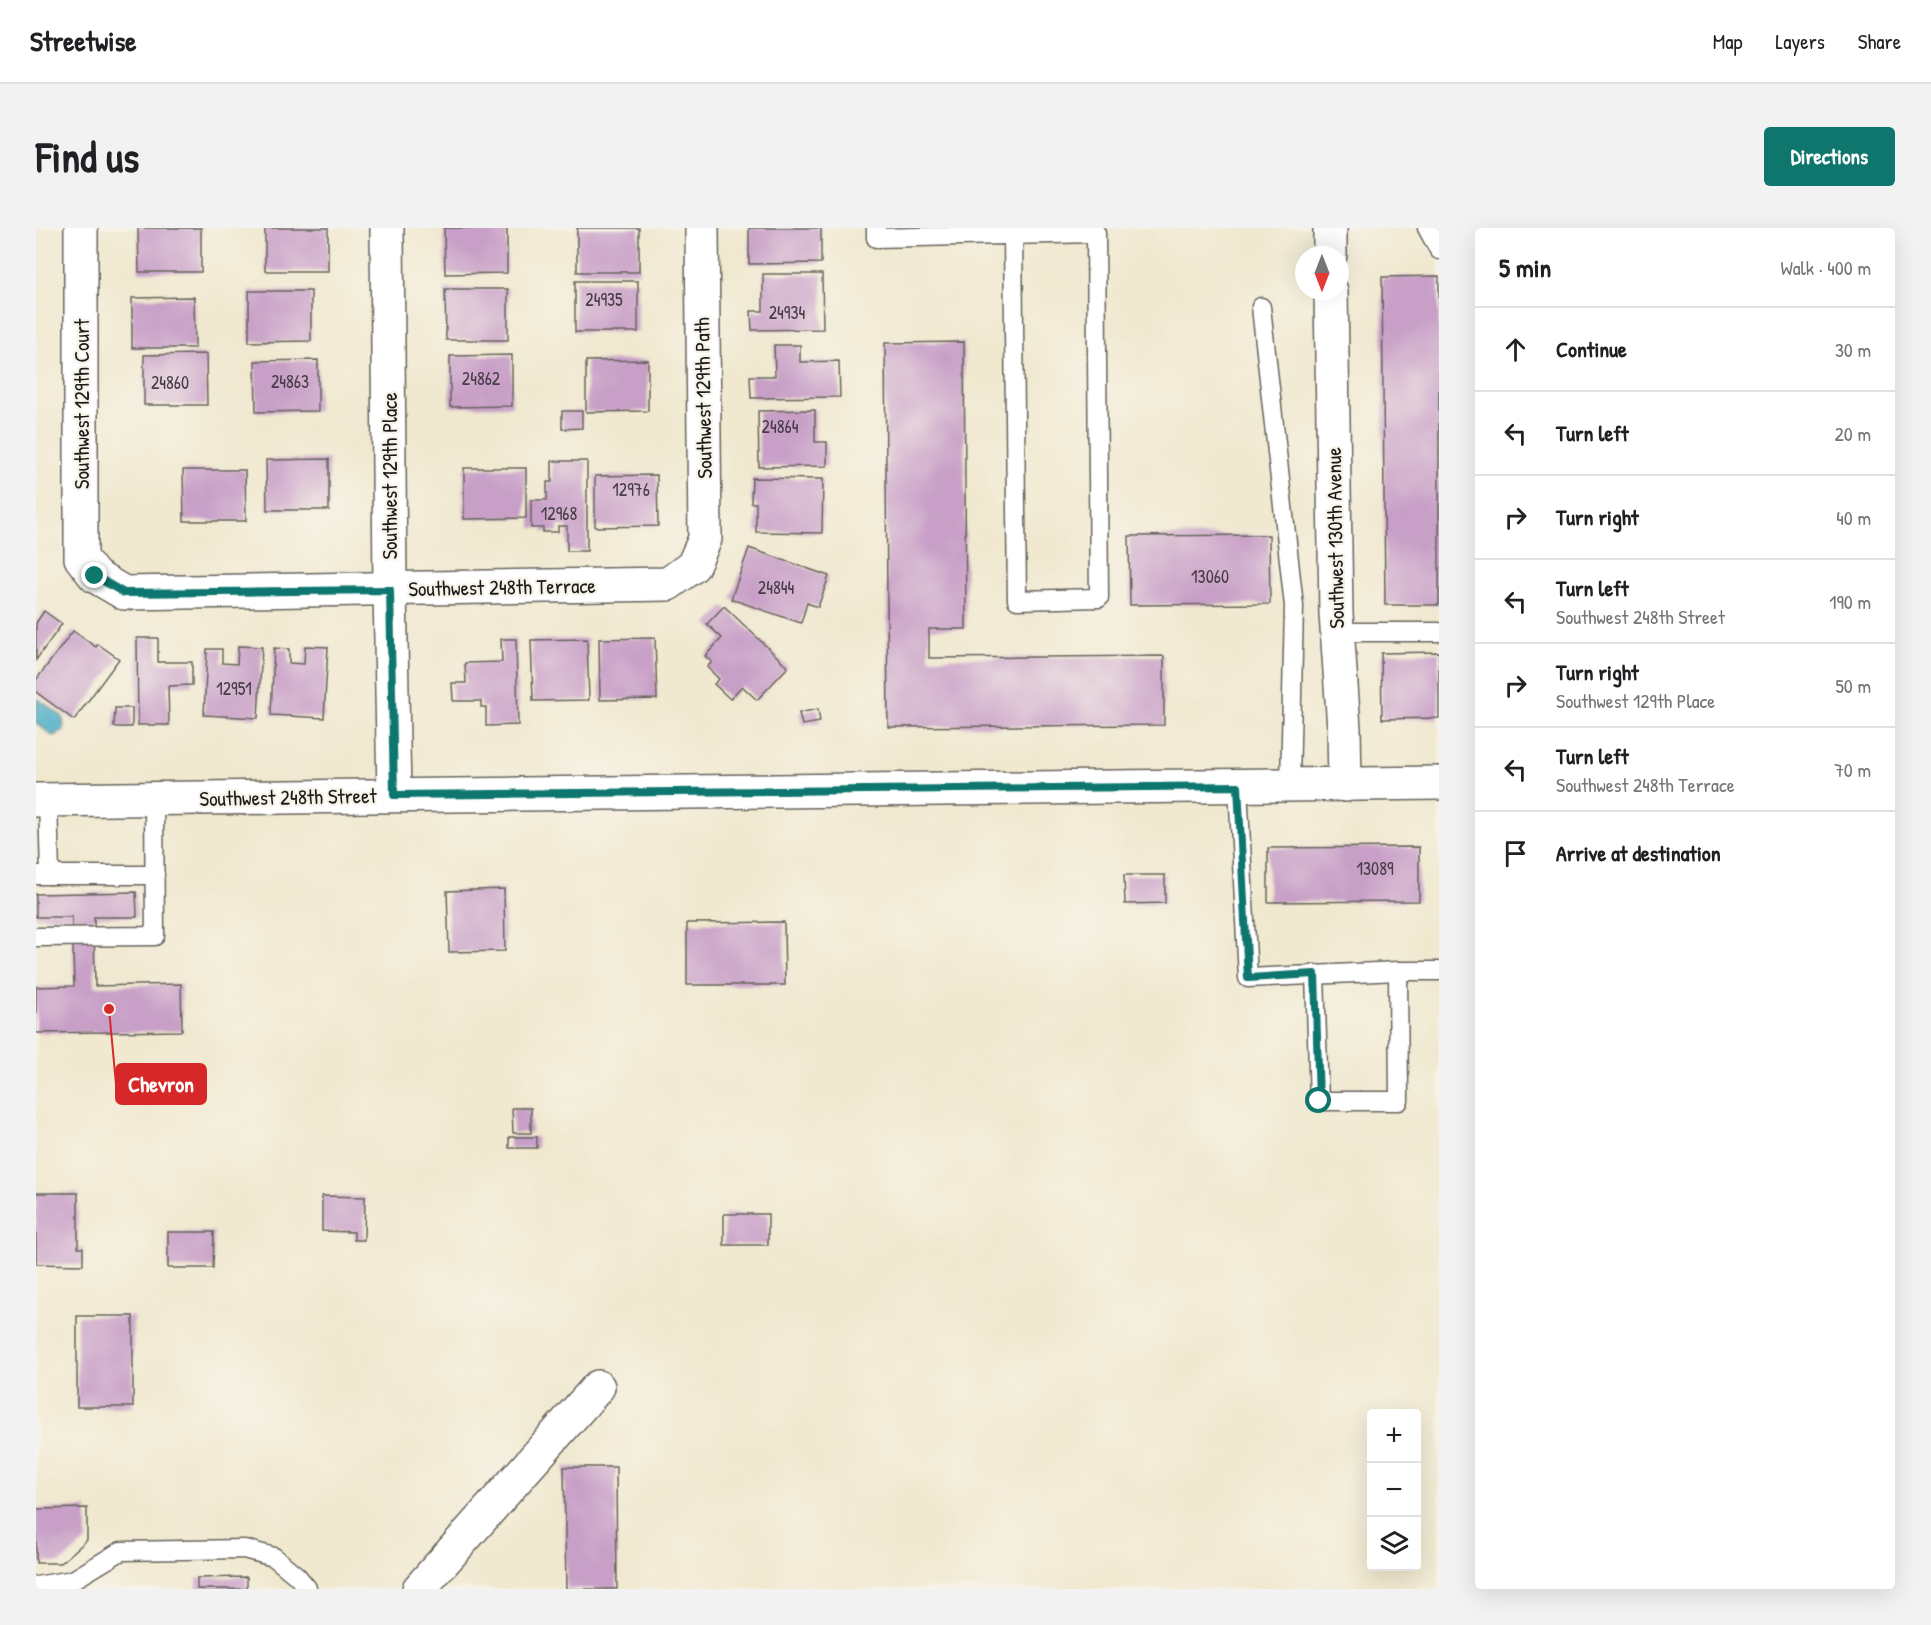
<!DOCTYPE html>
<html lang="en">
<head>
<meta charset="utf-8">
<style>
	:root { --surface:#fff; --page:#f2f2f2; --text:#202124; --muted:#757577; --line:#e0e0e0; --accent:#0f766e }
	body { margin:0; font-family:"Patrick Hand",sans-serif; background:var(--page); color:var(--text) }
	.controls { position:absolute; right:18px; bottom:18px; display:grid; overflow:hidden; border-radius:6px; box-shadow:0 6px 24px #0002 }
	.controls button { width:54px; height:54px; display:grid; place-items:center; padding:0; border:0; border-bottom:2px solid var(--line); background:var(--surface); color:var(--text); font:30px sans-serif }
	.compass { position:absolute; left:1259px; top:18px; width:54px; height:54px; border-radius:50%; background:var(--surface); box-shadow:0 6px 24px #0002; rotate:180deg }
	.stop { position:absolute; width:18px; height:18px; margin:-14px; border:4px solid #0f766e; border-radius:50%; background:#fff }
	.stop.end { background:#0f766e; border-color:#fff; box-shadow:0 2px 6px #0008 }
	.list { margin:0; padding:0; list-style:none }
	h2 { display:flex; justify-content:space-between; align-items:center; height:78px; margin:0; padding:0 24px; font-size:26px }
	h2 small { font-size:20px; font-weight:400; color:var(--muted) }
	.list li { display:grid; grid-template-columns:39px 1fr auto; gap:18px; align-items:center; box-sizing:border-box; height:84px; padding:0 24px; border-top:2px solid var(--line) }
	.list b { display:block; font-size:22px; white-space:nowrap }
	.list p { margin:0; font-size:20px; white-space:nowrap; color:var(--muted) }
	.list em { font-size:20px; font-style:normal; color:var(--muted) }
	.icon { flex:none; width:33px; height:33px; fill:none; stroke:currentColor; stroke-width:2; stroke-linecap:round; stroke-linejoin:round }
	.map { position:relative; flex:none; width:1403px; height:1361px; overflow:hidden; border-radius:6px }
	header { display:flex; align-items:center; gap:36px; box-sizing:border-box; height:84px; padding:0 30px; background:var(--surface); border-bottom:2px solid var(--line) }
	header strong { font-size:28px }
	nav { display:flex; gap:33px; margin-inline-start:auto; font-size:21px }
	.intro { display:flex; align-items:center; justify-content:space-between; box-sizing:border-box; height:144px; padding:0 36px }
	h1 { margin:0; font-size:42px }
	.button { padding:15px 27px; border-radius:6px; background:var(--accent); color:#fff; font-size:21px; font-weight:700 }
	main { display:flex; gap:36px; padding:0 36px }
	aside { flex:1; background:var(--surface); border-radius:6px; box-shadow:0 6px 24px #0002 }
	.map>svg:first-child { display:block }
</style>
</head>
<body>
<header>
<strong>Streetwise</strong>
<nav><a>Map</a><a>Layers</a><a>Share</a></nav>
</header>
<div class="intro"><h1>Find us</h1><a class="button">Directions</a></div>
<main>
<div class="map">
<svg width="1403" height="1361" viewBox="0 0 1403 1361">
	<rect width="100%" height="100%" fill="#f7f3e8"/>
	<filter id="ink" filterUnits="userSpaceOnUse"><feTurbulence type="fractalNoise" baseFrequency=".0167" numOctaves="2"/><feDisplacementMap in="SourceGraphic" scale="12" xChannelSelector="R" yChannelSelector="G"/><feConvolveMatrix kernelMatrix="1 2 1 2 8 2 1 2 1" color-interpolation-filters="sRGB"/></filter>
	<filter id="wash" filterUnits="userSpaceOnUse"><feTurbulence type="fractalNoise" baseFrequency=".008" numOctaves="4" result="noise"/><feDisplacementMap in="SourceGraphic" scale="24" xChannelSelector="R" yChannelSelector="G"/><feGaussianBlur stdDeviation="1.35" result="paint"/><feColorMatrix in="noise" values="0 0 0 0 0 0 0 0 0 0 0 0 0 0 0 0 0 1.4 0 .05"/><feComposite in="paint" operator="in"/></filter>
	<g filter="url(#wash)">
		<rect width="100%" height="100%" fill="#f0e8cf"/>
		<polygon fill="#44abc4" stroke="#306470" stroke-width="1.5" points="1,470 27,489 28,502 17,508 0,495"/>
		<g id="blocks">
			<g fill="#c89fc7">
				<polygon points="102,0 165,0 165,44 103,44"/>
				<rect x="229" y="0" width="63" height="43"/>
				<polygon points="408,0 471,0 471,45 409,46"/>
				<rect x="541" y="0" width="62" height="44"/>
				<polygon points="713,0 785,0 785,35 713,36"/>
				<polygon points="727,46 786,46 787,101 716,102 715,83 727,83"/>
				<polygon points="1403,48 1403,377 1349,377 1346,49"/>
				<rect x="539" y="53" width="63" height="51"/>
				<polygon points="409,61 472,61 472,112 410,112"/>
				<polygon points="213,63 275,63 275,113 213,114"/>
				<polygon points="158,69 159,120 96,120 96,70"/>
				<polygon points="928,114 930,401 893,401 893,430 1128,428 1128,497 852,499 849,115"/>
				<polygon points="738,117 764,117 764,134 803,133 804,169 715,170 714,148 739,148"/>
				<polygon points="170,126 171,177 108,177 108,127"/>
				<polygon points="476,127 476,178 414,179 414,128"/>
				<polygon points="282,132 282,183 220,184 219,133"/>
				<polygon points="612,132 612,183 550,184 550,133"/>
				<polygon points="779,182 779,214 791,214 791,238 723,239 722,183"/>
				<polygon points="526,183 546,183 546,200 526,201"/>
				<polygon points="293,231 293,282 231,282 230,232"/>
				<polygon points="516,233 551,233 551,323 531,323 531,298 522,298 522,304 507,304 507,300 495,300 495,272 511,272 511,254 516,254"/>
				<polygon points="428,240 490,240 490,290 428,291"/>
				<polygon points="147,242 209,242 210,293 148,293"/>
				<polygon points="621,247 622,298 559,299 559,248"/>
				<polygon points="716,250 787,251 786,305 720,304 720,275 715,275"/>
				<polygon points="1233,307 1234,376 1094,377 1093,308"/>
				<polygon points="713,320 793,348 782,379 771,375 765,395 695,371"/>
				<polygon points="688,378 752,439 721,472 706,458 694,471 678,456 683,451 671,439 676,434 669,428 686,410 671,396"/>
				<polygon points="8,383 26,396 0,432 0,395"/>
				<polygon points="37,403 60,419 62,416 83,431 38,492 0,464 0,452"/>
				<polygon points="101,410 122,410 122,434 156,434 156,457 132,458 133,497 102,497"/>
				<polygon points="619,410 621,471 564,472 563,411"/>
				<polygon points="465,411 480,411 482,497 450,498 450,479 445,479 445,473 417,473 416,455 430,455 429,435 466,434"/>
				<polygon points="551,411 553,472 497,473 495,412"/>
				<polygon points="202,418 226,419 222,490 168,487 171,421 186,421 186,435 201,436"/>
				<polygon points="269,418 292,419 288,490 235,487 238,420 253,421 253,435 268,436"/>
				<polygon points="1403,424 1403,490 1346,491 1345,425"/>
				<polygon points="79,480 96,480 96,499 78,499"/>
				<polygon points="782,481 784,494 766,497 763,485"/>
				<polygon points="1383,619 1383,673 1232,674 1232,620"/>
				<polygon points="1088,647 1129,647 1129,675 1089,676"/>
				<polygon points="468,661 469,723 413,724 411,663"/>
				<polygon points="100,664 101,689 58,689 59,758 145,756 146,803 0,805 0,759 38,758 36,689 0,689 0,666"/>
				<polygon points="748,694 749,757 651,757 651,695"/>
				<polygon points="476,880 495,880 495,905 477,905"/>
				<rect x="473" y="909" width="28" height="11"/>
				<polygon points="0,965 42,965 42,1020 47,1020 47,1037 0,1036"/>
				<polygon points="286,968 329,969 328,1012 318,1012 318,1004 286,1003"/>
				<rect x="688" y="986" width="44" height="31"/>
				<polygon points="132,1004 178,1004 177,1040 132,1040"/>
				<rect x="41" y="1088" width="56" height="91"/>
				<polygon points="528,1239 580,1239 581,1361 530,1361"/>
				<polygon points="51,1280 51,1312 25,1335 0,1335 0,1281"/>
				<polygon points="211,1349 211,1361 161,1361 161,1350"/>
			</g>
		</g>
	</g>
	<g filter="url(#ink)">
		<use href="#blocks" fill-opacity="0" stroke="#66635b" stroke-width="1.5"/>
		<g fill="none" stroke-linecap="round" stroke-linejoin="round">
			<defs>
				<g id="service">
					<polyline points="840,0 840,10 1060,5 1063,370 981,372 977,6"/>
					<polyline points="1391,0 1403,22"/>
					<polyline points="1225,79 1258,378 1254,557"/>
					<polyline points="1301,404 1403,404"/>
					<polyline points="1202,558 1212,750 1362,743 1403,743"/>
					<polyline points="12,572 14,647"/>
					<polyline points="0,647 119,647"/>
					<polyline points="0,709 119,708 118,570"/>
					<polyline points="1279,746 1283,873 1363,873 1362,743"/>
					<polyline points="0,1358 37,1352 85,1323 208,1321 238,1329 261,1348 271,1360 270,1361"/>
				</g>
				<g id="minor">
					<polyline points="45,0 45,330 59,348 88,365 632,356 657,338 669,311 666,0"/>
					<polyline points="351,0 354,361 358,567"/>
					<polyline points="1294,0 1294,27"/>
					<polyline points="1295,63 1300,386 1308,500 1309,557"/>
					<polyline points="383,1361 562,1159"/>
				</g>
				<polyline id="tertiary" points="0,572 1403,555"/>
			</defs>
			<use href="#service" stroke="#66635b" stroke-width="21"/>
			<use href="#minor" stroke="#66635b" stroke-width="36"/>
			<use href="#tertiary" stroke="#66635b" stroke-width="36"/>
			<use href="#service" stroke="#fff" stroke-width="18"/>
			<use href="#minor" stroke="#fff" stroke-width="33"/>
			<use href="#tertiary" stroke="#fff" stroke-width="33"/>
		</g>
	</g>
	<g fill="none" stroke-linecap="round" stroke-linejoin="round" filter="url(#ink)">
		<polyline stroke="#0f766e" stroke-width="8" points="59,348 88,365 354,362 358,567 1202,558 1212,750 1279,746 1283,873"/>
	</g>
	<g text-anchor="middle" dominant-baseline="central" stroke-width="4.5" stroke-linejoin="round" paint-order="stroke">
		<g font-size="18" fill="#473d47">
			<text x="568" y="71">24935</text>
			<text x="751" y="84">24934</text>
			<text x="445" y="150">24862</text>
			<text x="254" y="153">24863</text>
			<text x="134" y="154">24860</text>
			<text x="744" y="198">24864</text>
			<text x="595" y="261">12976</text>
			<text x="523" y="285">12968</text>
			<text x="1174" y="348">13060</text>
			<text x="740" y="359">24844</text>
			<text x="198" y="460">12951</text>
			<text x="1339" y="640">13089</text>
		</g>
		<g font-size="21" fill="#1c1c1c" stroke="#f7f3e8">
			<text transform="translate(667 170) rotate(-91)">Southwest 129th Path</text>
			<text transform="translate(45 176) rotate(-90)">Southwest 129th Court</text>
			<text transform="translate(353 248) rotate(-90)">Southwest 129th Place</text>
			<text transform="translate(1299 310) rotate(-91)">Southwest 130th Avenue</text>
			<text transform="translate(466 359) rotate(-1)">Southwest 248th Terrace</text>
			<text transform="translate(252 569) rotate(-1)">Southwest 248th Street</text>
		</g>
	</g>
	<path fill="none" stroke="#d62828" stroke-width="2" d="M73 781L80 856"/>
	<circle fill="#d62828" stroke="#f7f3e8" stroke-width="2" cx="73" cy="781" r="6"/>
	<rect fill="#d62828" stroke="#d62828" stroke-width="2" x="80" y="836" width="90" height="40" rx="6"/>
	<g font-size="22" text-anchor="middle" font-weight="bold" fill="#fff">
		<text x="125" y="864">Chevron</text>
	</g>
</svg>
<div class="controls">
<button>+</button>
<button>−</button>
<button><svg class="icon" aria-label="layers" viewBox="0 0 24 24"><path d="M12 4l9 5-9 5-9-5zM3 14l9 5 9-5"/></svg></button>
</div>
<svg class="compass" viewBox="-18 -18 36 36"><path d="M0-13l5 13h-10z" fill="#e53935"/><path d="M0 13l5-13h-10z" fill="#757577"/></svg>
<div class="stop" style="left:1283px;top:873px"></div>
<div class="stop end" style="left:59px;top:348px"></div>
</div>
<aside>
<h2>5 min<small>Walk · 400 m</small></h2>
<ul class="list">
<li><svg class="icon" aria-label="ahead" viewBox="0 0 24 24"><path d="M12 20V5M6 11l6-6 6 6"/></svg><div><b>Continue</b></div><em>30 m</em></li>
<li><svg class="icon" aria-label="left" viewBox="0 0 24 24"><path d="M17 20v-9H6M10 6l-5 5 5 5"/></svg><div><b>Turn left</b></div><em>20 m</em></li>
<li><svg class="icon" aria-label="right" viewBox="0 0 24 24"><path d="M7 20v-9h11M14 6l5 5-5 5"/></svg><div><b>Turn right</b></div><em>40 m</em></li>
<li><svg class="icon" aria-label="left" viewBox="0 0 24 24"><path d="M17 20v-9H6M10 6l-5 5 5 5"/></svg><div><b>Turn left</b><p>Southwest 248th Street</p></div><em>190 m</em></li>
<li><svg class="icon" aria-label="right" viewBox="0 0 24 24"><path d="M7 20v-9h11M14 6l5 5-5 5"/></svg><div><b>Turn right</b><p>Southwest 129th Place</p></div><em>50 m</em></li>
<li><svg class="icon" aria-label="left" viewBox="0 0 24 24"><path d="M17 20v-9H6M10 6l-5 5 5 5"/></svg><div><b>Turn left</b><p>Southwest 248th Terrace</p></div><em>70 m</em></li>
<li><svg class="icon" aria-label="arrive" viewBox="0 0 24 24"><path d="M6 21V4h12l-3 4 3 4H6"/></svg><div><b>Arrive at destination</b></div></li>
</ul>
</aside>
</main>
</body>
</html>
